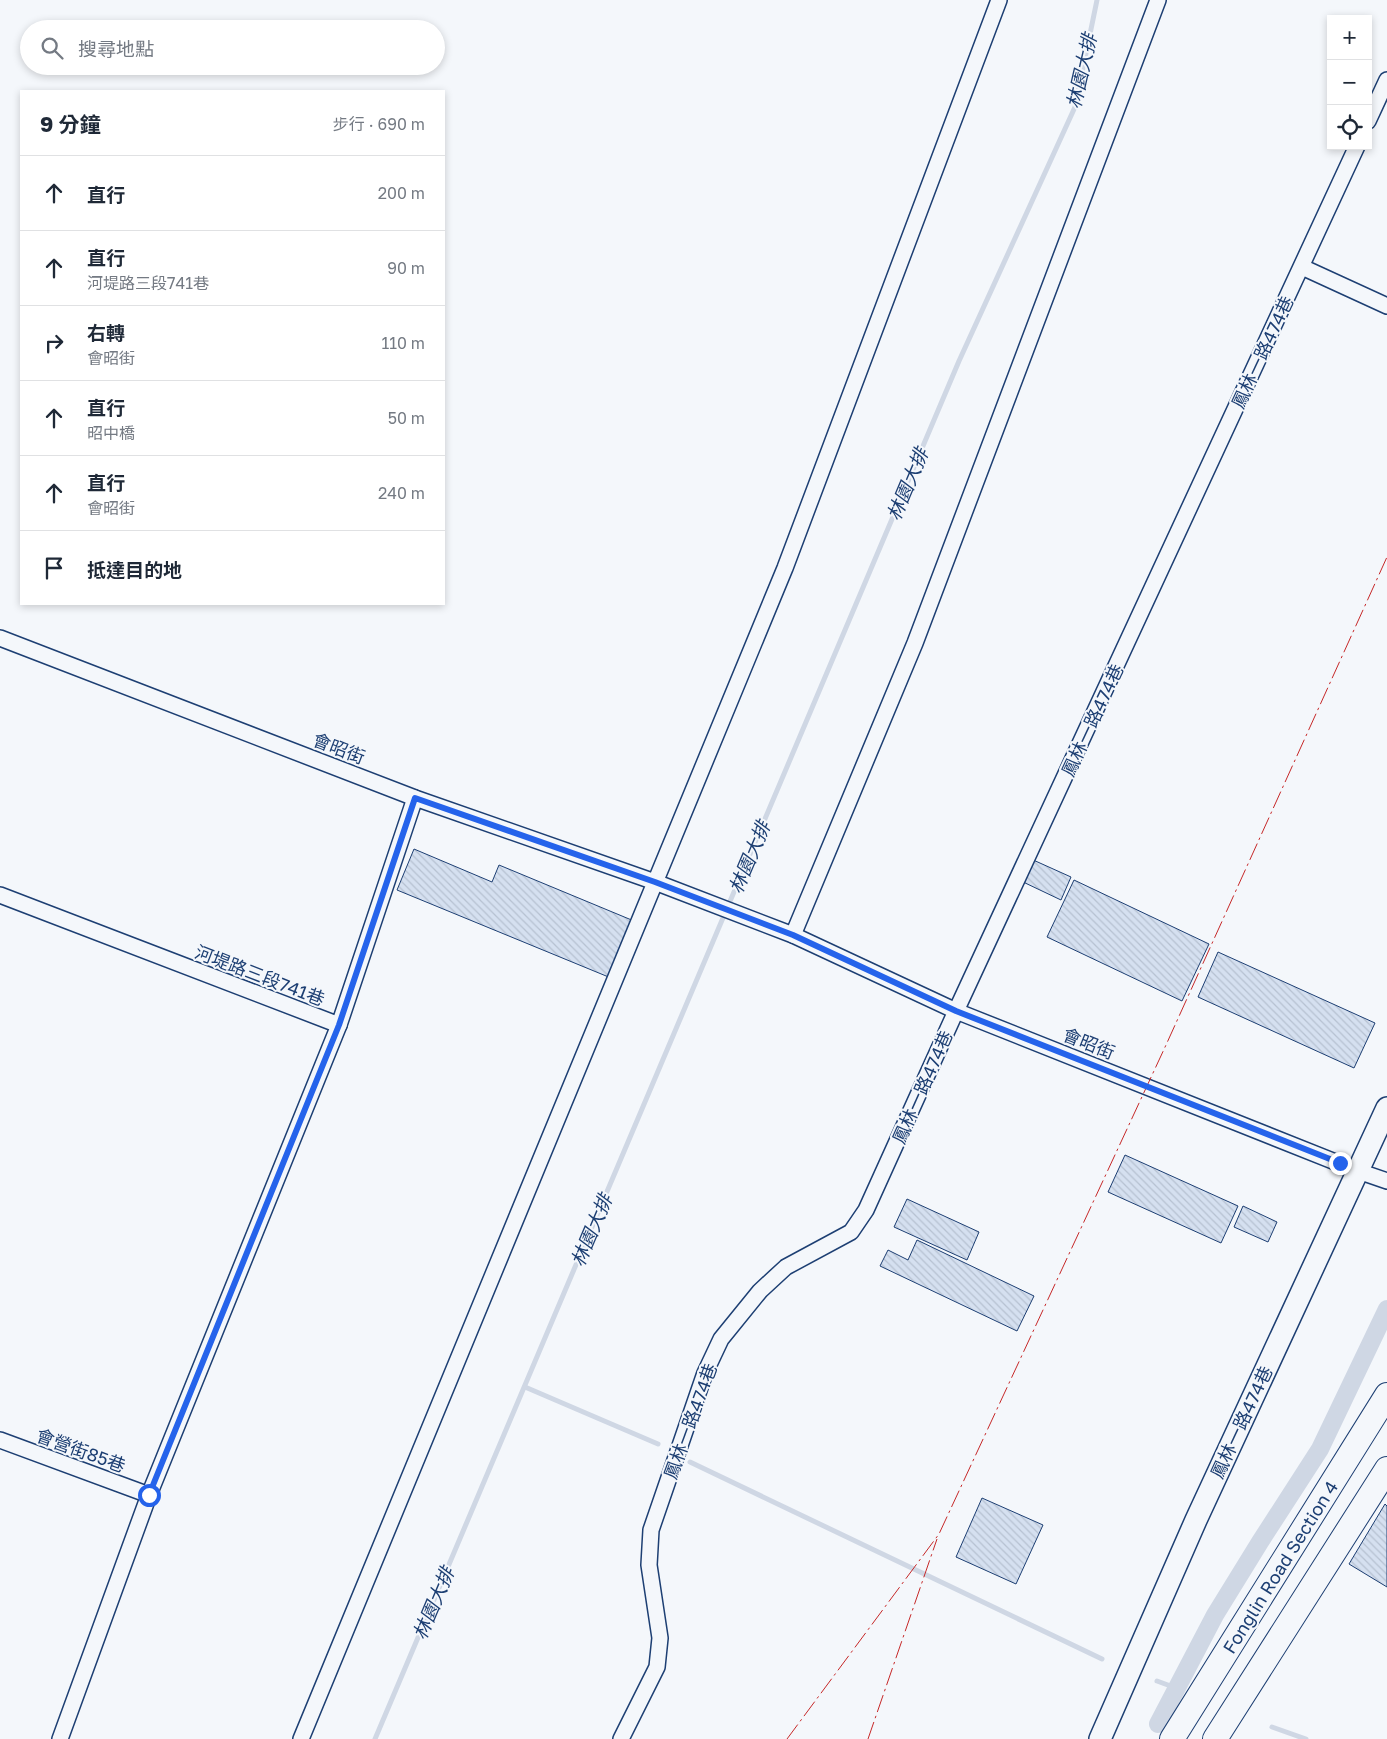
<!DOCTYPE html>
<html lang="zh-TW">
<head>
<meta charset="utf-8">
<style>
	:root { --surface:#fff; --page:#f6f6f7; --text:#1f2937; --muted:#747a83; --line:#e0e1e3 }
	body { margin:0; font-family:"Golos Text","Noto Sans TC",sans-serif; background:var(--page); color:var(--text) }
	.controls { position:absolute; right:15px; top:15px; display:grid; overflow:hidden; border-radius:0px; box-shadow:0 2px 8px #0003 }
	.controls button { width:45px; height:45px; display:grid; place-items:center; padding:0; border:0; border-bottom:1px solid var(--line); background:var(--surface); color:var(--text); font:25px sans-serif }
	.stop { position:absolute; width:15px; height:15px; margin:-11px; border:4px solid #2563eb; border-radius:50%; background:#fff }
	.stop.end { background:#2563eb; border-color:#fff; box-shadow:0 1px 5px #0008 }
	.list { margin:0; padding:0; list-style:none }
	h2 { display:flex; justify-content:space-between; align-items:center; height:65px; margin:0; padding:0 20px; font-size:21px }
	h2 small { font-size:16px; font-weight:400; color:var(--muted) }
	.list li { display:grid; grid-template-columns:32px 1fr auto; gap:15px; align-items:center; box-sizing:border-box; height:75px; padding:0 20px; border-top:1px solid var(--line) }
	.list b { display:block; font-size:19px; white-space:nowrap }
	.list p { margin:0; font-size:16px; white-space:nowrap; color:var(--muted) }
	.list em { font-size:16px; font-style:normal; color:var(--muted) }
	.icon { flex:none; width:28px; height:28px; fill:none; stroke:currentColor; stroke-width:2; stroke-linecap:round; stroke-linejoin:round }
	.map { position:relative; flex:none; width:1387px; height:1739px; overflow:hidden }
	.search { position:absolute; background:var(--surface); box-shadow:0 2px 8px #0003; left:20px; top:20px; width:425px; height:55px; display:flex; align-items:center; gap:12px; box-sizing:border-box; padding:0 18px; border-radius:28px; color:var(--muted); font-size:19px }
	.panel { position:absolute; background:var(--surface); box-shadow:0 2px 8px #0003; left:20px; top:90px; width:425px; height:515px; border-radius:0px }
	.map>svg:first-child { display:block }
</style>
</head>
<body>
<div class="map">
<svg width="1387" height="1739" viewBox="0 0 1387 1739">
	<defs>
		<pattern id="building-back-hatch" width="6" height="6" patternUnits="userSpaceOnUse" patternTransform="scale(1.25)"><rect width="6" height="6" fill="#d5e0f0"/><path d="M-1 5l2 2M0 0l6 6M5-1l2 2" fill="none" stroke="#b6c1d1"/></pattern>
	</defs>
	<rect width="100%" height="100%" fill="#f4f7fb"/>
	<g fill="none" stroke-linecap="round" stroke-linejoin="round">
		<g stroke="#cfd7e4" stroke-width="5">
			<polyline points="525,1387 658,1444"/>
			<polyline points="690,1462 1102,1659"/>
			<polyline points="1157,1681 1176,1688"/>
			<polyline points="1272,1727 1306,1739"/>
			<polyline points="375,1739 959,361 1075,107 1097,0"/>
		</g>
		<polyline stroke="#cfd7e4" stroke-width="18" points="1158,1724 1215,1615 1260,1542 1320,1449 1387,1309"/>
	</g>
	<g fill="url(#building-back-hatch)" stroke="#1d3f73">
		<polygon points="414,849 492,882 499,865 634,921 611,978 397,890"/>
		<polygon points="1031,859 1071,877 1061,900 1021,881"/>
		<polygon points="1074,880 1209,944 1182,1001 1047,937"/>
		<polygon points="1218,952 1375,1023 1354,1068 1198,997"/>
		<polygon points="1125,1155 1238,1206 1221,1243 1108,1192"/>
		<polygon points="907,1199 979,1232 967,1260 894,1227"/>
		<polygon points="1243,1206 1277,1222 1268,1242 1234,1227"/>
		<polygon points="917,1240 1034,1296 1017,1331 880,1266 888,1250 908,1260"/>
		<polygon points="982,1498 1043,1525 1016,1584 956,1557"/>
		<polygon points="1385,1504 1387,1506 1387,1587 1349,1564"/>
	</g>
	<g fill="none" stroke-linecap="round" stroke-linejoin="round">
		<defs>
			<g id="street">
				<polyline points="1368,121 1387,80"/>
				<polyline points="1302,267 1387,306"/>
				<polyline points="0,638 415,798 655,882 793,935 956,1011 1358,1171 1387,1181"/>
				<polyline points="0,895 339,1025 415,798"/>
				<polyline points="793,935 915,643 1158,0"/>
				<polyline points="0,1440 149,1495"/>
				<polyline points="60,1739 149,1495 339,1025"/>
				<polyline points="301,1739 785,568 999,0"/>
				<polyline points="621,1739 657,1667 660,1638 649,1565 651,1530 705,1373 721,1339 760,1291 786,1267 851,1232 866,1210 956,1011 1357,146"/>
			</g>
			<polyline id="secondary" points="1100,1739 1196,1520 1387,1108"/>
			<g id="primary">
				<polyline points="1172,1739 1387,1395"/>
				<polyline points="1215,1739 1387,1469"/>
			</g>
		</defs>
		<use href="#street" stroke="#1d3f73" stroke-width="18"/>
		<use href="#secondary" stroke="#1d3f73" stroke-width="24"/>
		<use href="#primary" stroke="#1d3f73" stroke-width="26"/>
		<use href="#street" stroke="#f4f7fb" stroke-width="15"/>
		<use href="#secondary" stroke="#f4f7fb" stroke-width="21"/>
		<use href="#primary" stroke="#f4f7fb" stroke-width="24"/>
		<g stroke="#c62828" stroke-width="1" stroke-dasharray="18 4 2.5 4" stroke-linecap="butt">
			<polyline points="787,1739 939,1534 1166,1045 1387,557"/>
			<polyline points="868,1739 937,1539"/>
		</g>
	</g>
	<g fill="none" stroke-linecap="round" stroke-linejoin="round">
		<polyline stroke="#2563eb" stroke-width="6" points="149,1495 339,1025 415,798 655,882 793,935 956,1011 1340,1163"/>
	</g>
	<g text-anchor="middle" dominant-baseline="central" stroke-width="4" stroke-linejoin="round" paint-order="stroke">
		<g font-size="18" fill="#1d3f73" stroke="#f4f7fb">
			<text transform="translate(1262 352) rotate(-65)">鳳林一路474巷</text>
			<text transform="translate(1092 720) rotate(-65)">鳳林一路474巷</text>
			<text transform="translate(339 748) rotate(21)">會昭街</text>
			<text transform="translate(260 975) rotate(21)">河堤路三段741巷</text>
			<text transform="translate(1089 1043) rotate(22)">會昭街</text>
			<text transform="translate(922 1087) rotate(-66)">鳳林一路474巷</text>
			<text transform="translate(690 1421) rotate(-70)">鳳林一路474巷</text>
			<text transform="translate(1241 1422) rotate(-65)">鳳林一路474巷</text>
			<text transform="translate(81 1450) rotate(20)">會營街85巷</text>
			<text transform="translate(1280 1567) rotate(-58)">Fonglin Road Section 4</text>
		</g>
		<g font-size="19" font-style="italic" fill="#1d3f73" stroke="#f4f7fb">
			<text transform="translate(1081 71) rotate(-77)">林園大排</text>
			<text transform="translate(907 484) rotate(-67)">林園大排</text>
			<text transform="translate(749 857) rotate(-67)">林園大排</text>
			<text transform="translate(591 1230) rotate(-67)">林園大排</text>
			<text transform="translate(433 1603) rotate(-67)">林園大排</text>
		</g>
	</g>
</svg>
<div class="controls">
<button>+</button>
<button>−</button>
<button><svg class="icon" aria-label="locate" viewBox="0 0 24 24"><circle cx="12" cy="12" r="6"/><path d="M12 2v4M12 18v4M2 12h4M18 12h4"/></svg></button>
</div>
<div class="stop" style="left:149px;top:1495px"></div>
<div class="stop end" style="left:1340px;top:1163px"></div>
<div class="search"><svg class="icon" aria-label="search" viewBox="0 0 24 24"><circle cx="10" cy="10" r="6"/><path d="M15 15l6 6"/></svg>搜尋地點</div>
<section class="panel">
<h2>9 分鐘<small>步行 · 690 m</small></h2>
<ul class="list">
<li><svg class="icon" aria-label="ahead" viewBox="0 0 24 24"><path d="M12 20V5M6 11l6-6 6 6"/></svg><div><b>直行</b></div><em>200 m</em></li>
<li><svg class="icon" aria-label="ahead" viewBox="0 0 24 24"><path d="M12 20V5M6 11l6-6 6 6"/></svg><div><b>直行</b><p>河堤路三段741巷</p></div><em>90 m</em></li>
<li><svg class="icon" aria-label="right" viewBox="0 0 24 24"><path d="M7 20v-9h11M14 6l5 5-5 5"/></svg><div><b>右轉</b><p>會昭街</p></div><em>110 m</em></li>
<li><svg class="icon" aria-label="ahead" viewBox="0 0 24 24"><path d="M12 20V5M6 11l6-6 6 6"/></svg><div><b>直行</b><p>昭中橋</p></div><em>50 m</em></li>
<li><svg class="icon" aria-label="ahead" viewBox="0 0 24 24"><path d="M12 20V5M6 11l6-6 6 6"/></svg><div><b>直行</b><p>會昭街</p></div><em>240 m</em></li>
<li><svg class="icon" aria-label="arrive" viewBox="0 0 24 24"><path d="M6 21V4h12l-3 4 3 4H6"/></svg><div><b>抵達目的地</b></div></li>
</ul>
</section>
</div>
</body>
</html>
